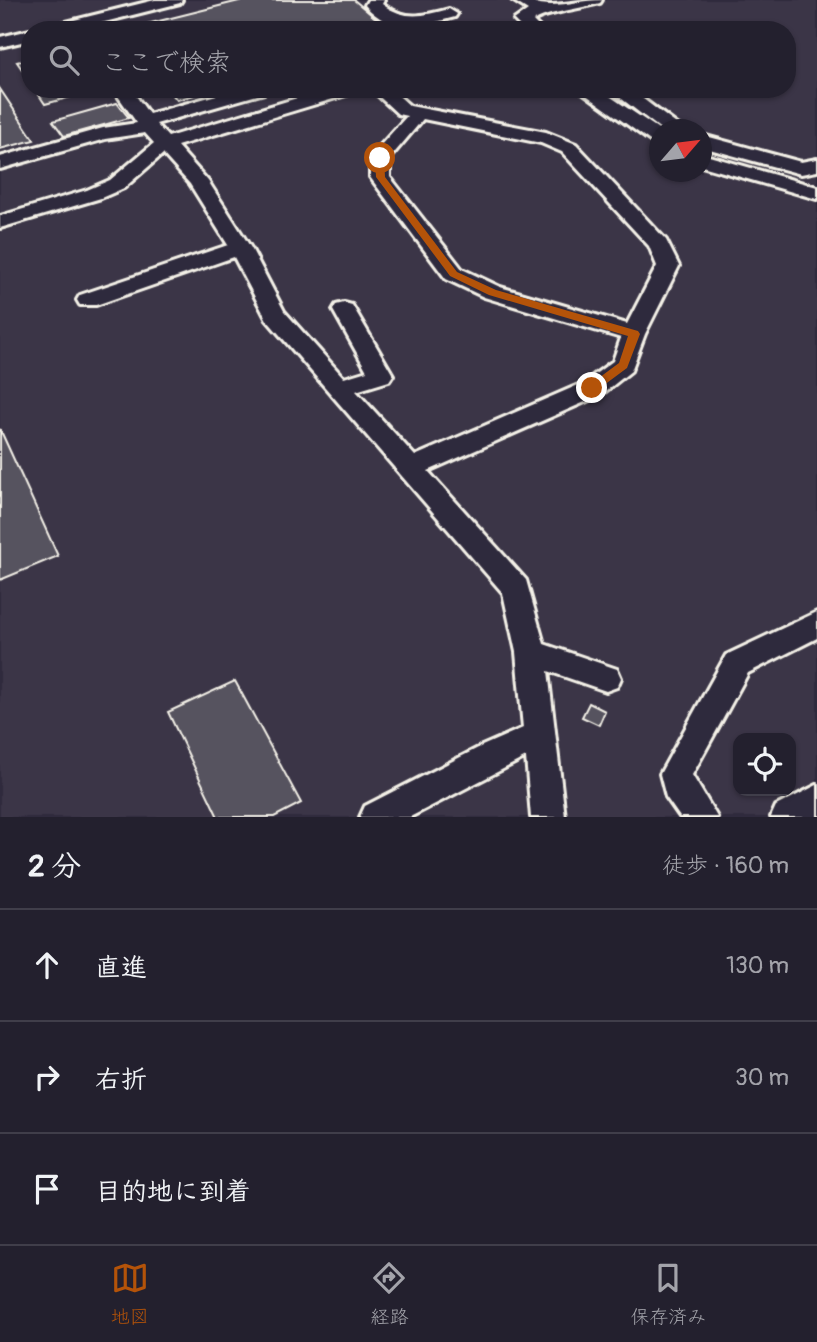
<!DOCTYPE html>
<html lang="ja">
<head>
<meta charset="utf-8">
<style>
	:root { --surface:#23202e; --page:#2f2d3a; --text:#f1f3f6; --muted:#a3a3aa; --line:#403e4a; --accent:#b45309 }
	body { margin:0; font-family:Pangolin,"Klee One",sans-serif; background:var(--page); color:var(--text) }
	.controls { position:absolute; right:21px; bottom:21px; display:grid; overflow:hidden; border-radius:14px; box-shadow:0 2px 5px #0004 }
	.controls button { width:63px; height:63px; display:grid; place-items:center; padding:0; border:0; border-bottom:2px solid var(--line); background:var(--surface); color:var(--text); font:35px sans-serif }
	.compass { position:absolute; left:649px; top:119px; width:63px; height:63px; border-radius:50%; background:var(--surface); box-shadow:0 2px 5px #0004; rotate:62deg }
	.stop { position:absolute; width:21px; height:21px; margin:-16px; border:5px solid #b45309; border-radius:50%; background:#fff }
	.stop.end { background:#b45309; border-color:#fff; box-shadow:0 2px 7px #0008 }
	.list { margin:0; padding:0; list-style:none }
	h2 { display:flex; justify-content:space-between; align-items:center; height:91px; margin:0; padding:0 28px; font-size:30px }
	h2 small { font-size:23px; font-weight:400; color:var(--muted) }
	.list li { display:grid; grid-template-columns:46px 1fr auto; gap:21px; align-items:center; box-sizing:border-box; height:112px; padding:0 28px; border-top:2px solid var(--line) }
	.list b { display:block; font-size:26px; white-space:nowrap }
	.list em { font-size:23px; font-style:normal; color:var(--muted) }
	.icon { flex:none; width:38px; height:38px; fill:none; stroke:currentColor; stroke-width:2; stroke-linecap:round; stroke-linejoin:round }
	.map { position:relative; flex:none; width:817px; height:817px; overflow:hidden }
	.search { position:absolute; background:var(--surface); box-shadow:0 2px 5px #0004; left:21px; right:21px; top:21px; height:77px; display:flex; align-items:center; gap:18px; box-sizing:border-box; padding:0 24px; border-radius:28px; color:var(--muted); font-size:26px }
	.sheet { height:427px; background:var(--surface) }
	nav { display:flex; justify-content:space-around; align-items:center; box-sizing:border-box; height:98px; border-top:2px solid var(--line); background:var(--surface); font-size:19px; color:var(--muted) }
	nav a { display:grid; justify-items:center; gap:4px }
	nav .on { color:var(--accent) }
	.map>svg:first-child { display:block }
</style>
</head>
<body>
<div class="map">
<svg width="817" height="817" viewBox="0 0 817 817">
	<rect width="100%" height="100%" fill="#2f2a3d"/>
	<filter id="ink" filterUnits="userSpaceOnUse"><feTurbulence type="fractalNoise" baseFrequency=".0143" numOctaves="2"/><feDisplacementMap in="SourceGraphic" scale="14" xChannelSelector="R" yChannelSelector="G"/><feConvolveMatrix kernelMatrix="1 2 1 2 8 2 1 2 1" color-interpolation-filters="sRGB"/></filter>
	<g filter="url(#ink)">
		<path fill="#3b3647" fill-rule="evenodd" d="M0 0H817V817H0ZM30 30H787V89H30ZM660 130H702V172H660ZM738 738H791V791H738Z"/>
		<g fill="#56525f" stroke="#f4f1e8" stroke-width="2">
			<polygon points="243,0 354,0 390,30 123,30"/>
			<polygon points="30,59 30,81 17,62"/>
			<polygon points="0,89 34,140 0,149"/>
			<polygon points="35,89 91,89 93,91 45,104"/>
			<polygon points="168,89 215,89 177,100"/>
			<polygon points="117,103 129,118 64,136 53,121"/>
			<polygon points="0,429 58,556 0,580"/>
			<polygon points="235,681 301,803 274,817 218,817 168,712"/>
			<polygon points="589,703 605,711 599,725 582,717"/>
		</g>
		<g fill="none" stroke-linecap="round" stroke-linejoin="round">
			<defs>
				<g id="minor">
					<polygon points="155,0 182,0 180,3 73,30 44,30 46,27"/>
					<path d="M368 0H384L382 4C405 21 423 16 449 9L457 14 455 17C423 26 389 34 365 5Z"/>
					<path d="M512 0C526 0 538 5 551 5 568 5 584 0 602 0L600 3C580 9 547 12 533 21L542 30H524L514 20 528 10Z"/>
					<polygon points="30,30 30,40 0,47 0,37"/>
					<path d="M113 89H131L149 114 238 89H267L264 93 156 124 168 137 327 89H356L353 93 177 146 208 181 251 248 284 311 344 378 367 371 333 310 336 305 344 303 352 305 393 375 389 381 356 391 415 456 583 383 613 361 621 338 484 297 446 279 370 177V157L407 116 398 114 371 89H391L410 106 546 132 576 144 666 240 679 266 645 334 631 371 601 395 428 471 526 580 544 644 617 669 621 678 617 687 606 691 548 671 565 817H531L526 757 410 817H360L365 806 482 746 523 728 516 652 503 593 267 320 234 257 96 305H80L77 300 80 295 228 245 190 184 163 154 124 188 101 198 0 228V216L87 190 110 180 154 143 145 133 105 139 0 169V157L103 128 137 123ZM423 119 541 143 562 152 649 246 657 266 627 324 500 287 462 269 390 177V158Z"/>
					<polygon points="578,89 599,89 660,130 660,144 653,143"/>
					<polygon points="609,89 630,89 684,130 662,130"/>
					<polygon points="702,135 801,162 817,159 817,171 801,174 702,147"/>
					<polygon points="702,154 817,187 817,199 702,166"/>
					<polygon points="817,612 817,638 748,673 692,775 717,817 680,817 666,797 660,774 726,655"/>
					<polygon points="817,785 817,817 771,817 776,806"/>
				</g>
			</defs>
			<use href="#minor" stroke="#f4f1e8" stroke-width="6"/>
			<use href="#minor" fill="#2f2a3d" fill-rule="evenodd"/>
		</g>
	</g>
	<polygon fill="#b45309" points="380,155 384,158 385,177 457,272 496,290 638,331 640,334 627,368 596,391 588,391 588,386 619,363 628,336 489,295 450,276 376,177 375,158"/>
</svg>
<div class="controls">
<button><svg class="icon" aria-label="locate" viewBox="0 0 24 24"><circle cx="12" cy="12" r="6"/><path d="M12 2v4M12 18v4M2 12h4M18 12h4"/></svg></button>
</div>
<svg class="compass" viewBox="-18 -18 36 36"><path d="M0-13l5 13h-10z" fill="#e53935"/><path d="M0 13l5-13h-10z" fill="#a3a3aa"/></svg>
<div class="stop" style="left:380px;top:158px"></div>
<div class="stop end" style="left:592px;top:388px"></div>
<div class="search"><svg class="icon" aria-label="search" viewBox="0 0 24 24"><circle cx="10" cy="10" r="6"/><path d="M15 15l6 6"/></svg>ここで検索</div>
</div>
<section class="sheet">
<h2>2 分<small>徒歩 · 160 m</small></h2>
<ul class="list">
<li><svg class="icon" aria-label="ahead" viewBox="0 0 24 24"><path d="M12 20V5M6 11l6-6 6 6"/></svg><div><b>直進</b></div><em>130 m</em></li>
<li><svg class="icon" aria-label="right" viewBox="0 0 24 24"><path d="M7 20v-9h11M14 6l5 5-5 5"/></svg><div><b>右折</b></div><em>30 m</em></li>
<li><svg class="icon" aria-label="arrive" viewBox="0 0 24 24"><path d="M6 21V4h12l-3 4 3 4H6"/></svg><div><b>目的地に到着</b></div></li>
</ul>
</section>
<nav>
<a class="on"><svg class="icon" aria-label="map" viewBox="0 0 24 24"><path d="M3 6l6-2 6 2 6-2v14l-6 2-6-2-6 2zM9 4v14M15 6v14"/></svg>地図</a>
<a><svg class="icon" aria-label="directions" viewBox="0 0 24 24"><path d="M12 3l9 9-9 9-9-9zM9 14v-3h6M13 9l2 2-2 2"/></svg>経路</a>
<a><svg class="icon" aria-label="saved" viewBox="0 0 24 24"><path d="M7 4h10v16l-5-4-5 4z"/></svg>保存済み</a>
</nav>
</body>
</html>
